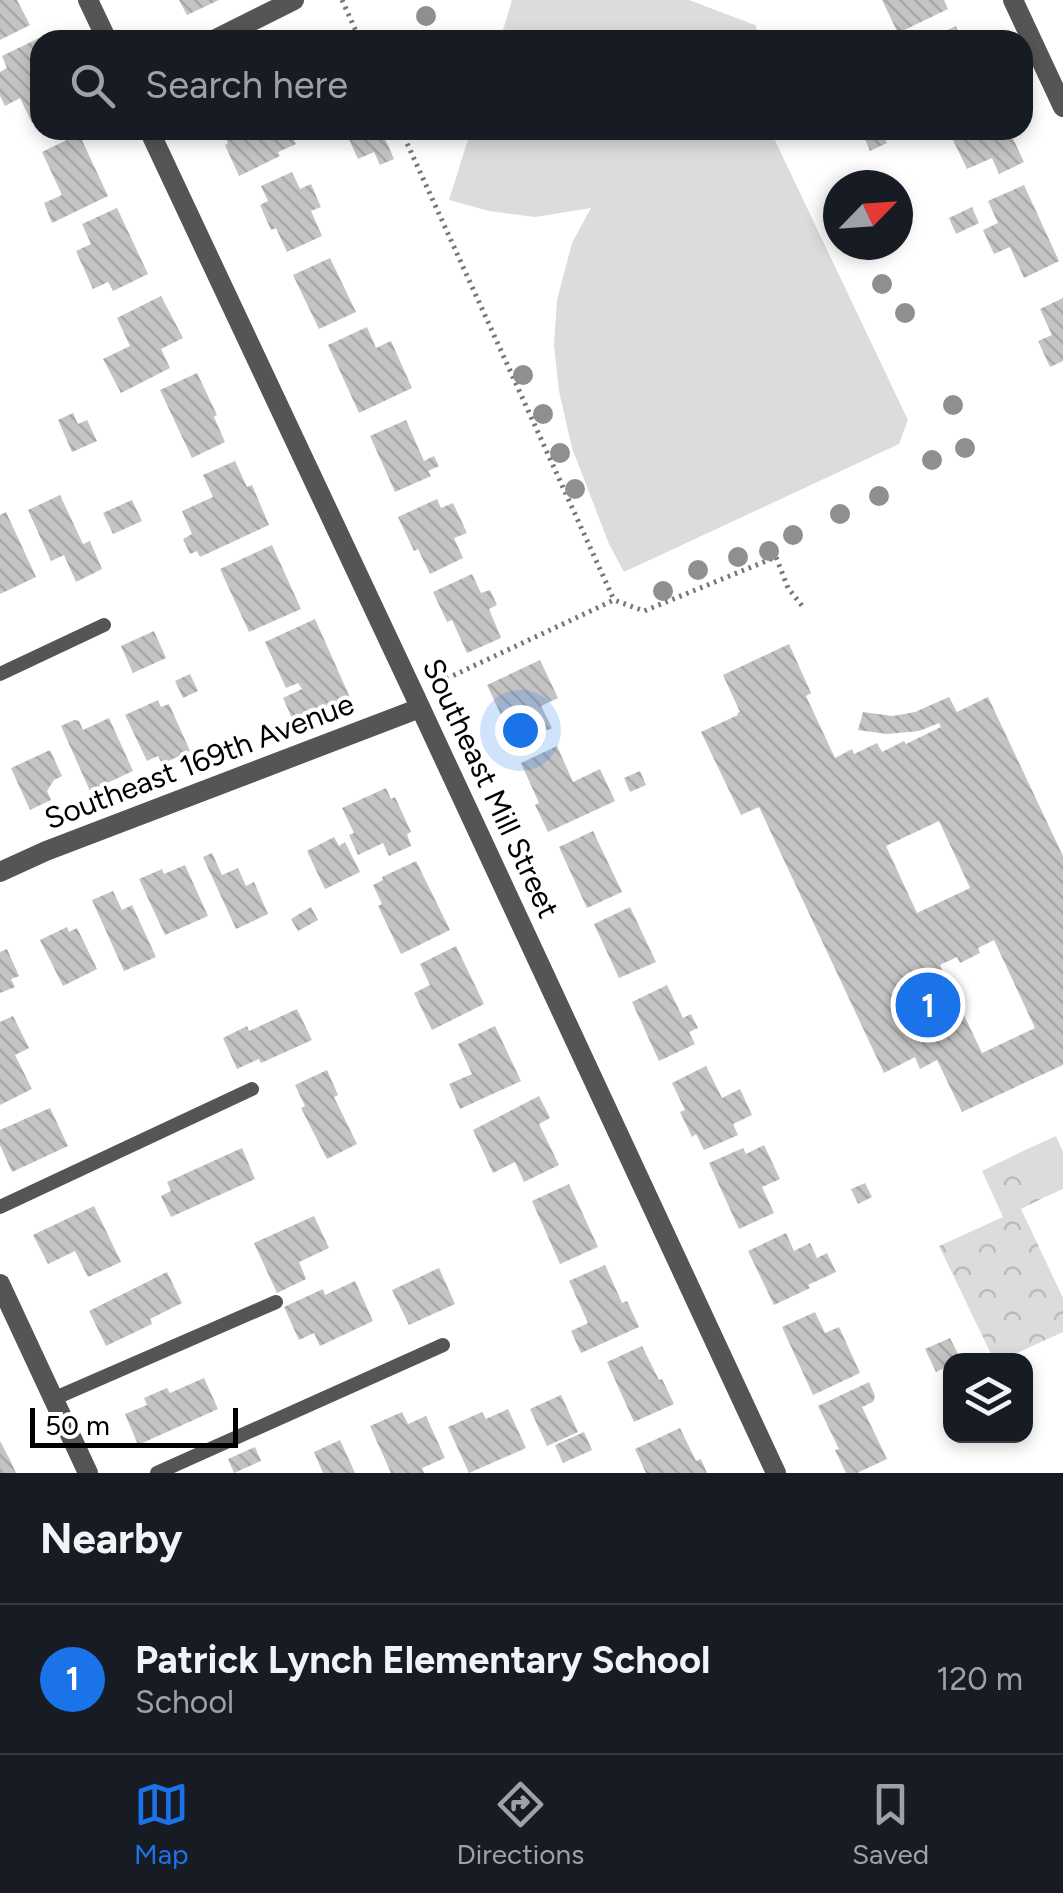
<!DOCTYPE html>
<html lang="en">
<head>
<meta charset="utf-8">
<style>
	:root { --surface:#171b24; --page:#20242c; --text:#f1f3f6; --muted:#9ea1a6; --line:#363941; --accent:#1a73e8 }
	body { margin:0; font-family:Figtree,sans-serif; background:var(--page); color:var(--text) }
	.controls { position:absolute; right:30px; bottom:30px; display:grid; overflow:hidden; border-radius:20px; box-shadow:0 5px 15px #0003 }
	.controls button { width:90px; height:90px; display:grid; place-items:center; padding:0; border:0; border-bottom:2px solid var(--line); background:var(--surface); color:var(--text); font:50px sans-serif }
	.compass { position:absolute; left:823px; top:170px; width:90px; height:90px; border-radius:50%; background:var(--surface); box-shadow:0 5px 15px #0003; rotate:65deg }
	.scale { position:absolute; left:30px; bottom:25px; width:208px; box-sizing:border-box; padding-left:10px; border:5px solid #000; border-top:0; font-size:28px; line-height:35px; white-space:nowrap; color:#000; -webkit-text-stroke:8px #fff; paint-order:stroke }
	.you { position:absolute; left:520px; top:730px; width:35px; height:35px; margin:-25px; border:8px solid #fff; border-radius:50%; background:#1a73e8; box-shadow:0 0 0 15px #1a73e833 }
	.badge { display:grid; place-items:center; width:65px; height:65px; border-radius:50%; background:var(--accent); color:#fff; font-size:32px; font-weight:700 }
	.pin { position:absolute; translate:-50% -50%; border:5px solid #fff; box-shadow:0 2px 10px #0006 }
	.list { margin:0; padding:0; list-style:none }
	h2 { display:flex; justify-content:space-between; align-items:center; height:130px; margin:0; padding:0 40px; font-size:42px }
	h2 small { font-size:32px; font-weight:400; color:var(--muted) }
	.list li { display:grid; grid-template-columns:65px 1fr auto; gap:30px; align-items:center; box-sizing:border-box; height:150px; padding:0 40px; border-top:2px solid var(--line) }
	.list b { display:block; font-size:38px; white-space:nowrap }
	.list p { margin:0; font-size:32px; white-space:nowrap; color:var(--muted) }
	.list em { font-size:32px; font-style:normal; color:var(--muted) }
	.icon { flex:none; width:55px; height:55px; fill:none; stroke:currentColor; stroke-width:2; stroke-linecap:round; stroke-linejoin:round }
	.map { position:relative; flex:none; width:1063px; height:1473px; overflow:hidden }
	.search { position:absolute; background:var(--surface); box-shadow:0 5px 15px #0003; left:30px; right:30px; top:30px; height:110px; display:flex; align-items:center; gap:25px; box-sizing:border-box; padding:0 35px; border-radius:30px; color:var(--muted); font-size:38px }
	.sheet { height:280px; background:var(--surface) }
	nav { display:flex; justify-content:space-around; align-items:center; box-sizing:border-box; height:140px; border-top:2px solid var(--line); background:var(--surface); font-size:28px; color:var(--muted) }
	nav a { display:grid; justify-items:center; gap:5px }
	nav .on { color:var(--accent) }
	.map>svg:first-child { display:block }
</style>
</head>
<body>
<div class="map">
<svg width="1063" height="1473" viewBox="0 0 1063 1473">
	<defs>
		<pattern id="park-crowns" width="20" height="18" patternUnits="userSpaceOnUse" patternTransform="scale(2.5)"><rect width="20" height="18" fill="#dcdcdc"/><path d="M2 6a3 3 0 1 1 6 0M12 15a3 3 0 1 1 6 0" fill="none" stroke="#bbb"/></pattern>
		<pattern id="building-back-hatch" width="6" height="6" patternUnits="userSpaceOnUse" patternTransform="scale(2.5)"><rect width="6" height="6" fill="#c4c4c4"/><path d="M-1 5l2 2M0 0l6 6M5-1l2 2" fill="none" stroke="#a7a7a7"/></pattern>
	</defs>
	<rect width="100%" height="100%" fill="#fff"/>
	<polygon fill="url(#park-crowns)" points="1023,1151 1045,1197 1021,1209 1063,1298 1063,1332 1002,1360 994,1360 939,1246 1003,1217 982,1171"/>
	<g fill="#dcdcdc">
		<polygon points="512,0 689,0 755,25 762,40 500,40"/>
		<polygon points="471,130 770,130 908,420 899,444 624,572 609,544 572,448 559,391 554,345 557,300 572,243 591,208 535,217 489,211 449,200"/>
		<polygon points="1056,1136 1063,1152 1063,1189 1045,1197 1023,1151"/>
	</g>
	<g fill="url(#building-back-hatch)" fill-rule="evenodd">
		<polygon points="0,0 17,0 30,25 0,40"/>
		<polygon points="179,0 219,0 187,15"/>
		<polygon points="882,0 944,0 948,9 898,33"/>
		<polygon points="956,26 962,40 926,40"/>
		<polygon points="39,38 40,119 32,123 20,98 5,106 0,96 0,72 7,68 2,56"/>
		<polygon points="222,130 289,130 296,144 278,152 280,156 239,176 225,145 228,143"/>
		<polygon points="358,130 381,130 394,159 380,165 374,152 358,159 347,135"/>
		<polygon points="881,130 887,143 870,151 864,137"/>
		<polygon points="963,130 1009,130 1024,162 999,174 992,158 967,169 951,136"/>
		<polygon points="79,134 108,196 52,223 44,203 62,195 42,152"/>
		<polygon points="292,172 300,189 311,184 321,207 311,211 322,236 287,252 276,228 271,230 260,205 268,201 261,186"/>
		<polygon points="1024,185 1059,261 1024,278 1010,247 994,254 983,230 998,223 988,201"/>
		<polygon points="972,207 979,223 956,234 949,218"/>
		<polygon points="117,208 148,274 113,291 108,282 93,289 76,251 91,244 82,224"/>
		<polygon points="330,258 356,312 319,329 293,275"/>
		<polygon points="161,296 183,338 161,349 170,368 121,393 103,359 130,346 117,318"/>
		<polygon points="1063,298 1063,361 1050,367 1038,341 1052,335 1040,309"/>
		<polygon points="367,327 376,348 391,341 412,388 359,413 328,345"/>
		<polygon points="197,373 217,415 214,417 225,442 192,458 160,390"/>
		<polygon points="73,413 78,424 87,420 97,441 72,452 58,420"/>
		<polygon points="406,420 424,461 434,456 439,466 428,471 431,476 395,492 370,436"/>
		<polygon points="235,461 247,487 252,485 269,525 200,557 197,551 190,554 183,539 192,534 182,511 213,497 203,475"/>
		<polygon points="60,495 83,544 90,541 102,569 76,582 64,555 51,561 28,510"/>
		<polygon points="437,499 441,508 453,503 467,533 454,538 463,558 430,574 418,549 414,551 398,517"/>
		<polygon points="132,500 142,521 113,534 103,513"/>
		<polygon points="6,512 36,577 0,594 0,515"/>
		<polygon points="272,545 301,609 249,632 220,569"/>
		<polygon points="472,574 481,593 490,590 497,605 489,609 501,638 467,653 452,620 447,622 433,592"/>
		<polygon points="315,619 352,702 296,727 283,698 302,689 298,683 286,688 265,642"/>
		<polygon points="154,631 166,658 133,673 121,646"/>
		<path d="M789 644 811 693 806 696 835 758 852 749 854 754 877 743 882 752 904 741 906 744 941 727 939 723 919 731 887 734 858 730 863 712 893 716 915 712 949 697 957 712 988 697 1063 856V1065L962 1112 937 1060 920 1069 915 1057 884 1073 759 807 741 815 701 732 738 715 737 713 740 712 723 675ZM939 821 970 888 917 913 886 846ZM994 940 1035 1028 982 1053 940 965 957 957 960 963 980 953 978 948Z"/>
		<polygon points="540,660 558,698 541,706 552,728 515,745 487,685"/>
		<polygon points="190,674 198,691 183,698 175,681"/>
		<polygon points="158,700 161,707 169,704 190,751 162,764 158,756 147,761 125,715"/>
		<polygon points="109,718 133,771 90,791 61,726 74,720 79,721 83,730"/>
		<polygon points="557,746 573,782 600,769 615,801 548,832 535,805 539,803 521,763"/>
		<polygon points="50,750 62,776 54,780 47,791 51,800 30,810 11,768"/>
		<polygon points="640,771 646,785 630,792 624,778"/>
		<polygon points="386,788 391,799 395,797 411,832 407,834 411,846 389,856 383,843 358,855 349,835 354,833 342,808"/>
		<polygon points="593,831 622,892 587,908 559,847"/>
		<polygon points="334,837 339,846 345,842 360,872 325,889 307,851"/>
		<polygon points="212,853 222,875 238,868 246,886 254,882 268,914 236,929 203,857"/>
		<polygon points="416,861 450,930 401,954 378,906 382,904 373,885 383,880 382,877"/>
		<polygon points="185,865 208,916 165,935 139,879 162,869 164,874"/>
		<polygon points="113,891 122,910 132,905 156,957 124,971 92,900"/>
		<polygon points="311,907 318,920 298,931 291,919"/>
		<polygon points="630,907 656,962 619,978 594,924"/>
		<polygon points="67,927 69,932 77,928 97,969 63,986 40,940"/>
		<polygon points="456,946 484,1004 432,1030 414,993 430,985 420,964"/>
		<polygon points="7,949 19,976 11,979 15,987 0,993 0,952"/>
		<polygon points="667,985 683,1018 691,1014 698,1028 689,1032 695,1044 659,1061 632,1002"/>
		<polygon points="297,1009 312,1040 261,1063 259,1059 237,1069 223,1038 247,1026 249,1031"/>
		<polygon points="13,1016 29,1048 15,1055 32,1089 0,1105 0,1022"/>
		<polygon points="495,1026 521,1081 460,1109 449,1084 472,1074 458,1044"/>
		<polygon points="706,1066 722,1098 740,1089 752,1115 733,1124 738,1135 704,1150 696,1134 692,1137 680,1112 685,1110 672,1083"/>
		<polygon points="327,1070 338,1095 334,1097 357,1144 327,1159 301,1108 305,1106 295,1085"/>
		<polygon points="539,1096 550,1118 539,1124 559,1165 524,1182 515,1162 493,1173 473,1130"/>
		<polygon points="50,1108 68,1146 12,1172 0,1145 0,1130"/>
		<polygon points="764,1145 780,1179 762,1187 774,1213 739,1229 709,1163 743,1148 746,1154"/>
		<polygon points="242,1148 255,1179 171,1217 161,1196 171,1191 167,1182"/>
		<polygon points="865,1183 872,1197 858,1204 851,1189"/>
		<polygon points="569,1184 598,1247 560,1264 532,1201"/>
		<polygon points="94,1206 121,1262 88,1277 75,1251 48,1264 33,1235"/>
		<polygon points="314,1216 329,1248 299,1262 306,1279 277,1293 254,1243"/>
		<polygon points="786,1233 794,1251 810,1243 817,1258 827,1253 836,1272 808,1285 810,1288 774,1305 748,1251"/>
		<polygon points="605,1265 622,1303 627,1301 639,1327 581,1353 571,1331 588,1323 569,1281"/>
		<polygon points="439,1268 455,1304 409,1325 392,1290"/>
		<polygon points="167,1272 182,1303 150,1319 152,1324 106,1346 89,1311"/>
		<polygon points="355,1281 373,1321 320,1346 314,1333 299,1340 284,1307 323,1289 325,1295"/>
		<polygon points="815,1312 825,1333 839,1327 860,1373 813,1395 782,1327"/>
		<polygon points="950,1338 961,1360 950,1360 950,1365 936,1372 925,1349"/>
		<polygon points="642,1346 659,1380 662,1379 674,1404 634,1422 607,1362"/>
		<polygon points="204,1378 218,1409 138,1445 125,1414 147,1405 144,1398 167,1388 170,1393"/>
		<polygon points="869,1382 875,1396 873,1402 862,1407 887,1459 857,1473 846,1473 835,1450 839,1449 818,1406"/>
		<polygon points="561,1395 578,1432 547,1446 530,1409"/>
		<polygon points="508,1409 526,1448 469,1473 448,1427 482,1412 486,1419"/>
		<polygon points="402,1412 408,1424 426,1416 445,1458 422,1468 424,1473 391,1473 370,1426"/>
		<polygon points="680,1428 696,1461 701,1459 707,1473 646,1473 635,1449"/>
		<polygon points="584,1432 592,1450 563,1463 555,1445"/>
		<polygon points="340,1440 355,1473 323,1473 314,1452"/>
		<polygon points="0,1441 10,1460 16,1473 0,1473"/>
		<polygon points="255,1447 261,1461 234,1473 228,1459"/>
	</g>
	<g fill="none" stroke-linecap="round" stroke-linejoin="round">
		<g stroke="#777" stroke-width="5" stroke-dasharray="2.5 5" stroke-linecap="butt">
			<polyline points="342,0 360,40"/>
			<polyline points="401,130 614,600"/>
			<polyline points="433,685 614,600 644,611 776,557 788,588 803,607"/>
		</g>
		<g stroke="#555" stroke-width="14">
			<polyline points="0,674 104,625"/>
			<polyline points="0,1207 252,1089"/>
			<polyline points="53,1399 276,1302"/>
			<polyline points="157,1473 443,1345"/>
		</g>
		<g stroke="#555" stroke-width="20">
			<polyline points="88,0 107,40"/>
			<polyline points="1013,0 1063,107"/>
			<polyline points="214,40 294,0"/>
			<polyline points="149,130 414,694 776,1473"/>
			<polyline points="0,872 46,851 420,708"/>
			<polyline points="0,1284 88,1473"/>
		</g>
	</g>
	<g fill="#8f8f8f">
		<circle cx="426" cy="16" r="10"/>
		<circle cx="882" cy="284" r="10"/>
		<circle cx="905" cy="313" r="10"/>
		<circle cx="523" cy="375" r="10"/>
		<circle cx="953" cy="405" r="10"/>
		<circle cx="543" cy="414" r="10"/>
		<circle cx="965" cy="448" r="10"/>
		<circle cx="560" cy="453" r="10"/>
		<circle cx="932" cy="460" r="10"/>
		<circle cx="575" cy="489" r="10"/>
		<circle cx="879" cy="496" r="10"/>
		<circle cx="840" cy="514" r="10"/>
		<circle cx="793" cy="535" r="10"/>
		<circle cx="769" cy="551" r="10"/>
		<circle cx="738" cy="557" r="10"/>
		<circle cx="698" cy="570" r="10"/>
		<circle cx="663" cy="591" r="10"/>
	</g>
	<g text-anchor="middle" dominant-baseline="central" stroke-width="8" stroke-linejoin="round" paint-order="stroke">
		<g font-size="30" fill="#000" stroke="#fff">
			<text transform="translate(199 761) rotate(-21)">Southeast 169th Avenue</text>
			<text transform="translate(491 788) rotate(65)">Southeast Mill Street</text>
		</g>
	</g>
</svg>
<div class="controls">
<button><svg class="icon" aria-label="layers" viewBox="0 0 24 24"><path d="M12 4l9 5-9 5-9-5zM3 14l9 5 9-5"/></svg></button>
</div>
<svg class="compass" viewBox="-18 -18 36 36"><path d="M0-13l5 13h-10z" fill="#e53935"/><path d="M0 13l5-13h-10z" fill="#9ea1a6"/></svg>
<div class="scale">50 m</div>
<div class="you"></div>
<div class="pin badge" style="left:928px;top:1005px">1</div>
<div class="search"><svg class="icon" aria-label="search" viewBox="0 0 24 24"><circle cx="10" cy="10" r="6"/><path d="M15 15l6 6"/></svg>Search here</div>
</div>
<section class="sheet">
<h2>Nearby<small></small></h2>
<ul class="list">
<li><span class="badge">1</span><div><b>Patrick Lynch Elementary School</b><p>School</p></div><em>120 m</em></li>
</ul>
</section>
<nav>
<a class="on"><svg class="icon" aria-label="map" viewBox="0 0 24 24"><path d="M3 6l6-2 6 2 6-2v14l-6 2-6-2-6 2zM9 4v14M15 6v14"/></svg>Map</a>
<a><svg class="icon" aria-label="directions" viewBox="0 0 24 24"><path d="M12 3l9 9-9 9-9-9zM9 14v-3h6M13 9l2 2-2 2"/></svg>Directions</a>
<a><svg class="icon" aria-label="saved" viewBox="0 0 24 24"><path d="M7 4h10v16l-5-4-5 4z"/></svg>Saved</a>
</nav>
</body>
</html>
